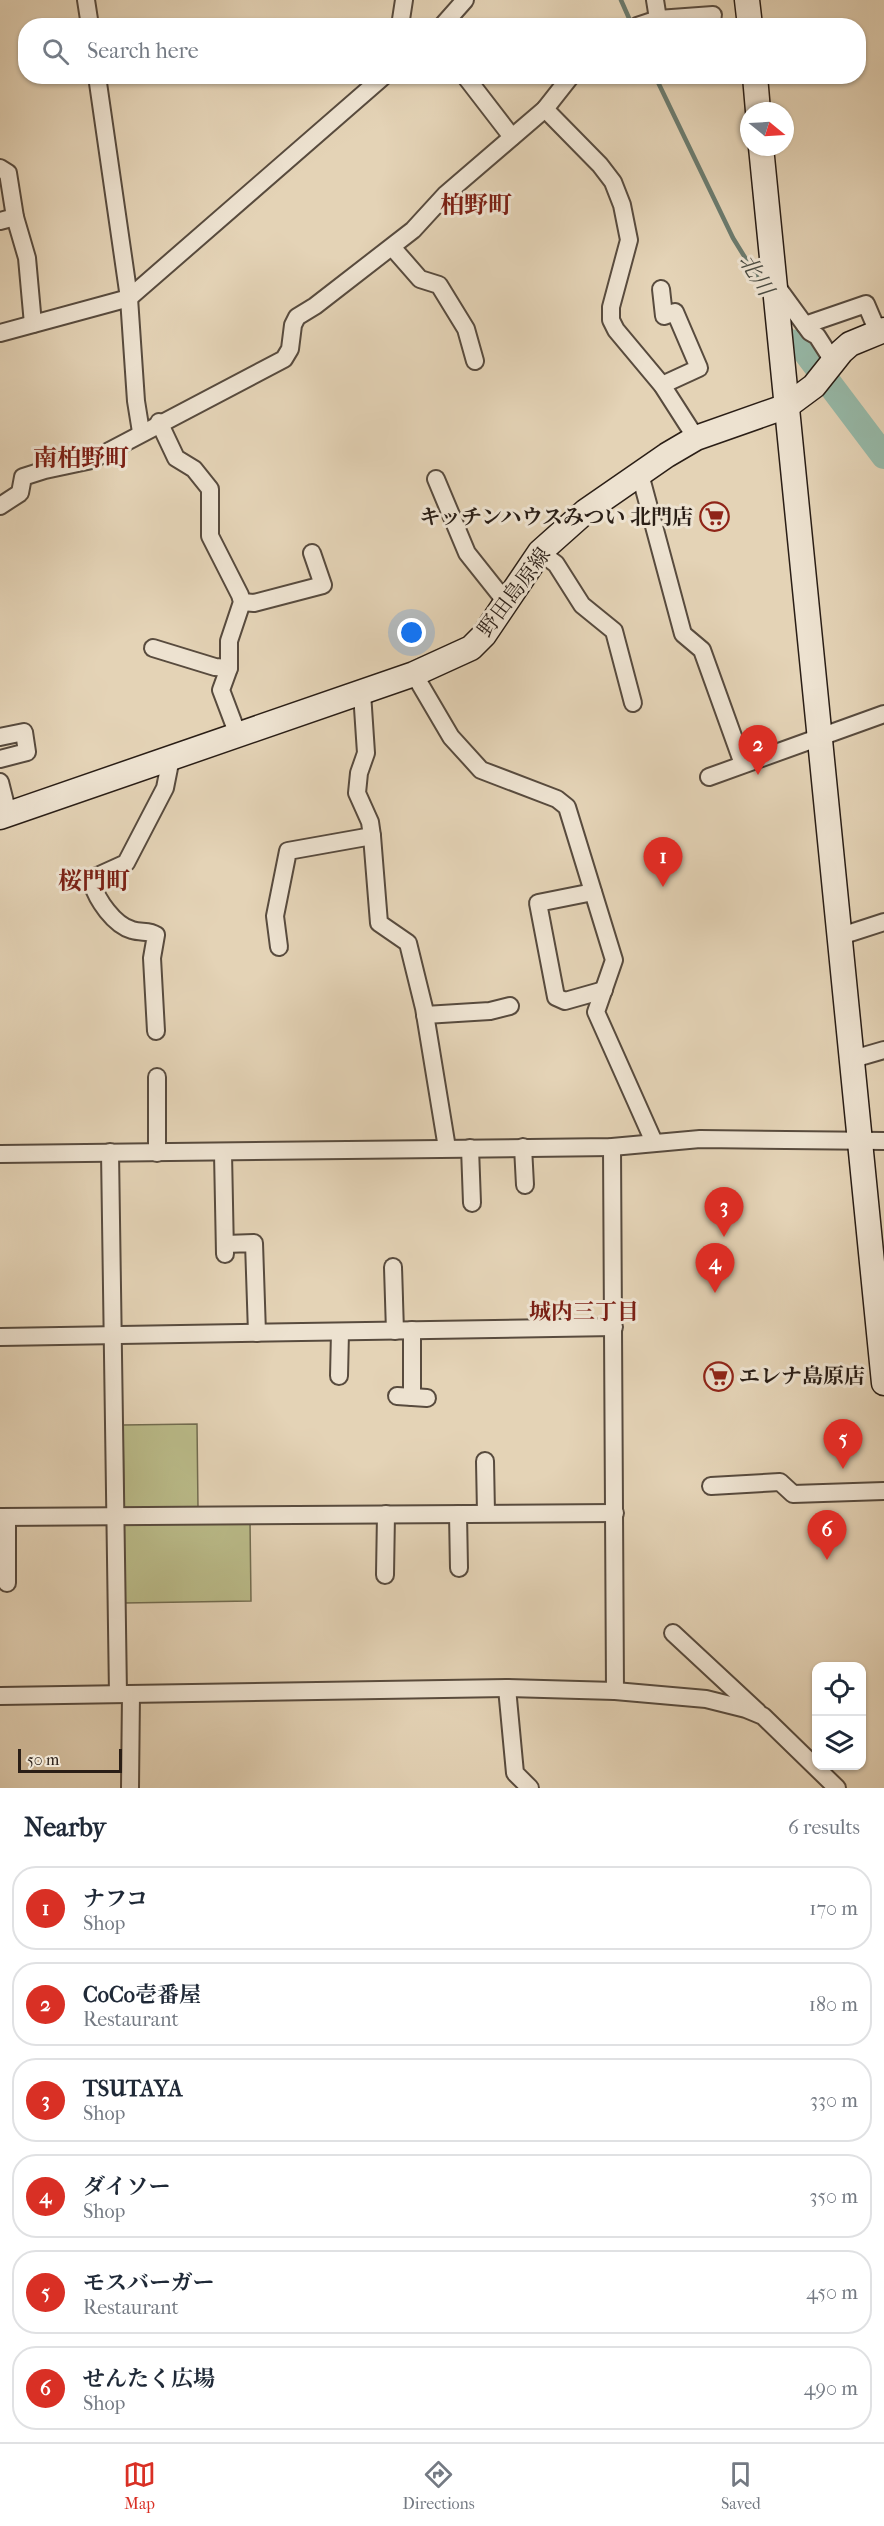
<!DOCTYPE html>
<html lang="en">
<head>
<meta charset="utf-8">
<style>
	:root { --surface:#fff; --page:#f2f2f3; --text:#1f2937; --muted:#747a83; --line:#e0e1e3; --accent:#d93025 }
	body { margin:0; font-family:"IM FELL French Canon","Noto Serif JP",serif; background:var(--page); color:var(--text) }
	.controls { position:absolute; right:18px; bottom:18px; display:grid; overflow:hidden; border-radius:12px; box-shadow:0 2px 4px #0004 }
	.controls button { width:54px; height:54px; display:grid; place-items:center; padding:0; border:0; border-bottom:2px solid var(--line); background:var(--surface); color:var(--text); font:30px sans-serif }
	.compass { position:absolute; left:740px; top:102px; width:54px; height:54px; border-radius:50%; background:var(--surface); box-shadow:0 2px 4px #0004; rotate:108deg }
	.scale { position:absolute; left:18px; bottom:15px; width:104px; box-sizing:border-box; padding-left:6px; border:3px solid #2a1e16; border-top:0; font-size:16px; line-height:21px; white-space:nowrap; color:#2a1e16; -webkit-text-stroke:4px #ede2d0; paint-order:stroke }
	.you { position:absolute; left:412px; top:633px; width:21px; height:21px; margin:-15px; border:4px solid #fff; border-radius:50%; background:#1a73e8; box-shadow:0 0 0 9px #1a73e833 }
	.badge { display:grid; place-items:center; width:39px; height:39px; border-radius:50%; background:var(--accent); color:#fff; font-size:20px; font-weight:700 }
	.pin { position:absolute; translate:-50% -50px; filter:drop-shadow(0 2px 3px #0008) }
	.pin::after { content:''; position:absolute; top:32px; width:21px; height:18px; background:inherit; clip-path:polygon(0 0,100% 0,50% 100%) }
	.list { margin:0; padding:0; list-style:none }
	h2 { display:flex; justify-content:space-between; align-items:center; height:78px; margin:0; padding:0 24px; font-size:26px }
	h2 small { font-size:20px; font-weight:400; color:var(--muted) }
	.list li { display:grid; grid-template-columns:39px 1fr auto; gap:18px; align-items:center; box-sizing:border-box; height:84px; margin:0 12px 12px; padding:0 12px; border:2px solid var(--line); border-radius:24px }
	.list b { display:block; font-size:22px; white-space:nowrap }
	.list p { margin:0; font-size:20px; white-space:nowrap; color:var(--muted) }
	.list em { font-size:20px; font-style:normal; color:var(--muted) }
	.icon { flex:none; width:33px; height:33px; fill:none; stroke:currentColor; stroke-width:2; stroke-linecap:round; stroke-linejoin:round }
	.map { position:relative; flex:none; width:884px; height:1788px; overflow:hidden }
	.search { position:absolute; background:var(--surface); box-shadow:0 2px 4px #0004; left:18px; right:18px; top:18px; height:66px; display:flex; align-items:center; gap:15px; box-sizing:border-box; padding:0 21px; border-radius:24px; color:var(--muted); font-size:22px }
	.sheet { height:654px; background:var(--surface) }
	nav { display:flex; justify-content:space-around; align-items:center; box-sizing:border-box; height:84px; border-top:2px solid var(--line); background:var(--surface); font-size:16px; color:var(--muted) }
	nav a { display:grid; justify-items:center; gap:3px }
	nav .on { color:var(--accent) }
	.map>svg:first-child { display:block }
</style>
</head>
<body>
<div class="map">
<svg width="884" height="1788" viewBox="0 0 884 1788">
	<rect width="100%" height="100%" fill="#e4d3b6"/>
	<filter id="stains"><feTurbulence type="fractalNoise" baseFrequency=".00333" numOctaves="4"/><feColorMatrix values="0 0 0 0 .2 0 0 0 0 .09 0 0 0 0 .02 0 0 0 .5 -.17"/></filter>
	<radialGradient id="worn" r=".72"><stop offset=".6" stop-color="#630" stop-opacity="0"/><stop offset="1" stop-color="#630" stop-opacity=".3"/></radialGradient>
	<g fill="#babb89" stroke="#726c50" stroke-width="1.5">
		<polygon points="197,1424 198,1508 124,1509 123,1425"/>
		<polygon points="250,1521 251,1601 124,1603 124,1523"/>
	</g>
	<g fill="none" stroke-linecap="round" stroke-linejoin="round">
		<g stroke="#6b7b6e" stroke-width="4.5">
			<polyline points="621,0 632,25"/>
			<polyline points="655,76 733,238 765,290"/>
			<polyline points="789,327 798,342"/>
		</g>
		<polyline stroke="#97b9a8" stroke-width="26" points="798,342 884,456"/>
		<defs>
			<g id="street">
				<polyline points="86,0 90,26"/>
				<polyline points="655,0 658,19"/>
				<polyline points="400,26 404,0"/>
				<polyline points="442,26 465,0"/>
				<polyline points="637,26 658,19 713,15"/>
				<polyline points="97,76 129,298 136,401 141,432"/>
				<polyline points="465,76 512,137"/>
				<polyline points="545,109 600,165 613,182 622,205 629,240 611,307 611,320 616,330 662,385 696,438"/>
				<polyline points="0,168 8,173 15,217 27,258 33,324"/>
				<polyline points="0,221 15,217"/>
				<polyline points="392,247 420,279 439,285 466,329 475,361"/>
				<polyline points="775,284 810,332 817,336 833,361"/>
				<polyline points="661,289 664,316 675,312 699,368 662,385"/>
				<polyline points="805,325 866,304 878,332"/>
				<polyline points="0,333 129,298 384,76"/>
				<polyline points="159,422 176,458 194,469 210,489 210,536 240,595 242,602 229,641 229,668 221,690 238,735"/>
				<polyline points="640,474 683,634 702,650 743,764"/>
				<polyline points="436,479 467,553 506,602"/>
				<polyline points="0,506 20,493 23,477 45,470 92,460 284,359 290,349 293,325 297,317 315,306 413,230 446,194 545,109 571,76"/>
				<polyline points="540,552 556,564 582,605 614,631 633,703"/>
				<polyline points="242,602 254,603 323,585 312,553"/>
				<polyline points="153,648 215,667 229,668"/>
				<polyline points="414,674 451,737 481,770 557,799 567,807 614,960 596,1012 654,1142"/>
				<polyline points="362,693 366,753 359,773 357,793 370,822 372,836 379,923 408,943 424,1008 447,1148"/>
				<polyline points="0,737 24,732 27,752 0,759"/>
				<polyline points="709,777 884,714"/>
				<polyline points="0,782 8,814"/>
				<polyline points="593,892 538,903 556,997 565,1001 604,990"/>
				<polyline points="841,936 884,922"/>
				<polyline points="279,947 275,916 288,851 372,836"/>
				<polyline points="425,1015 490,1011 510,1006"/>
				<path d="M156 1031 152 958 156 935C149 930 141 933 132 930 114 925 97 900 92 883L95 877 126 863 165 788 171 758"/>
				<polyline points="853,1059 884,1050"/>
				<polyline points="157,1077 157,1153"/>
				<polyline points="523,1147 525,1185"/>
				<polyline points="612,1147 615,1691"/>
				<polyline points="470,1148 472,1203"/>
				<polyline points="110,1152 118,1694"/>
				<polyline points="223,1153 225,1254"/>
				<polyline points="0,1154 612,1147 700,1139 884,1141"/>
				<polyline points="225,1244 254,1243 257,1333"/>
				<polyline points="393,1267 395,1331"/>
				<polyline points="0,1337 614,1327"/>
				<polyline points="339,1376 340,1332"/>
				<polyline points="397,1396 412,1397 412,1330"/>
				<polyline points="412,1397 427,1398"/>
				<polyline points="485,1461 486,1513"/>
				<polyline points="711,1486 780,1482 793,1494 884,1491"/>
				<polyline points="458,1514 459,1568"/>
				<polyline points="0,1517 615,1513"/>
				<polyline points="385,1575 386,1514"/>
				<polyline points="7,1583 7,1517"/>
				<polyline points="673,1633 758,1712"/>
				<polyline points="507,1688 515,1773 530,1788"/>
				<polyline points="0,1696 507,1688 615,1691 706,1699 746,1709 763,1716 837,1788"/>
				<polyline points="130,1788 131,1694"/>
			</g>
			<g id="secondary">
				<polyline points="747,0 750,26"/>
				<polyline points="755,76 758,111"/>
				<polyline points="761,147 884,1383"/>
				<polyline points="0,817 414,674 471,648 484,635 540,552 586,511 667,455 696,438 787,406 814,386 841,352 850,344 884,330"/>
			</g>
		</defs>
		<use href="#street" stroke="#584b3e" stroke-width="20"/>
		<use href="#secondary" stroke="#2a1e16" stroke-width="27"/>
		<use href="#street" stroke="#ede2d0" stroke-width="16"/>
		<use href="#secondary" stroke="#ede2d0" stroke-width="24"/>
	</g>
	<defs>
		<symbol id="supermarket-ring" viewBox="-11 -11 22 22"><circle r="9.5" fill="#ede2d0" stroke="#8f2418" stroke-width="1.5"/><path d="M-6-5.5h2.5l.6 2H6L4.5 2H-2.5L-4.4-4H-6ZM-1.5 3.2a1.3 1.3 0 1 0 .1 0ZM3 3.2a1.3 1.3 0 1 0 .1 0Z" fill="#8f2418"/></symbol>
	</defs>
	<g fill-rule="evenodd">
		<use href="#supermarket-ring" x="698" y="500" width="33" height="33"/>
		<use href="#supermarket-ring" x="702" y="1360" width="33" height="33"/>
	</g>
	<g text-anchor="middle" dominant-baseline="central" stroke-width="6" stroke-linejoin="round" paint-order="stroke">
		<g font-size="21" font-weight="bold" fill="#2a1e16" stroke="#ede2d0" text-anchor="end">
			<text x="693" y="517">キッチンハウスみつい 北門店</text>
			<text x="739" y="1376" text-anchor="start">エレナ島原店</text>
		</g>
		<g font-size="21" fill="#2a1e16" stroke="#ede2d0">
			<text transform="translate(514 592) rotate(-53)">野田島原線</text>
		</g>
		<g font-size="22" font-style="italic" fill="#4b4c42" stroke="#ede2d0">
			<text transform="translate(756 275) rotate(58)">北川</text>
		</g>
		<g font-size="22" font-weight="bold" fill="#7a1f14" stroke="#ede2d0">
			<text x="584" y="1312">城内三丁目</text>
		</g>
		<g font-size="24" font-weight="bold" fill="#7a1f14" stroke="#ede2d0">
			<text x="476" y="205">柏野町</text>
			<text x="81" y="458">南柏野町</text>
			<text x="94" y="881">桜門町</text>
		</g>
	</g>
	<rect width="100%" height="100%" filter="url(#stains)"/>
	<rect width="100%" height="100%" fill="url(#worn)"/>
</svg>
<div class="controls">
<button><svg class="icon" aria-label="locate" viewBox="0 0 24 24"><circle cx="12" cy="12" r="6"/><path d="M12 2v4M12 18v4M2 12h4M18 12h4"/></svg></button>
<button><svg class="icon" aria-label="layers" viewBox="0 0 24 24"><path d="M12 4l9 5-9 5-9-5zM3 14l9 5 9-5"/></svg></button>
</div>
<svg class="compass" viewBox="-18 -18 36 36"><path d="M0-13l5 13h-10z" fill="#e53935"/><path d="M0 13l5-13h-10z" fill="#747a83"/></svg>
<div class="scale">50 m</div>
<div class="you"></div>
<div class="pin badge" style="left:663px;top:887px">1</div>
<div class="pin badge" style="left:758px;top:775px">2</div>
<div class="pin badge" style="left:724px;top:1237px">3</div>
<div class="pin badge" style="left:715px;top:1293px">4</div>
<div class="pin badge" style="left:843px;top:1469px">5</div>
<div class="pin badge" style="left:827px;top:1560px">6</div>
<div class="search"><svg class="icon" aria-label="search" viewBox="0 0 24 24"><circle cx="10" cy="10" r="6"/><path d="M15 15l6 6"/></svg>Search here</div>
</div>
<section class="sheet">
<h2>Nearby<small>6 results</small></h2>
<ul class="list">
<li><span class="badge">1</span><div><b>ナフコ</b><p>Shop</p></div><em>170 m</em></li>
<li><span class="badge">2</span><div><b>CoCo壱番屋</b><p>Restaurant</p></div><em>180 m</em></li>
<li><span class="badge">3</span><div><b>TSUTAYA</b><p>Shop</p></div><em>330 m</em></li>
<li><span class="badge">4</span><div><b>ダイソー</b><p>Shop</p></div><em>350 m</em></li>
<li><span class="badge">5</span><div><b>モスバーガー</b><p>Restaurant</p></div><em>450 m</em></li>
<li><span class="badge">6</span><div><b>せんたく広場</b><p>Shop</p></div><em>490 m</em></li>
</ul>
</section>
<nav>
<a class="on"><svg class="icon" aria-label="map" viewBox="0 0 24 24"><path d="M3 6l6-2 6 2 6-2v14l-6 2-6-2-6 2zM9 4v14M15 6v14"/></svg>Map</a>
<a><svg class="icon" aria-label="directions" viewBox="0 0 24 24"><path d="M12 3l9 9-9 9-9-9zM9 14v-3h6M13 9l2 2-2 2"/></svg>Directions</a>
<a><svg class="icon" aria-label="saved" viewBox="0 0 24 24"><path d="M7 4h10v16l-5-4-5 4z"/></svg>Saved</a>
</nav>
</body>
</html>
